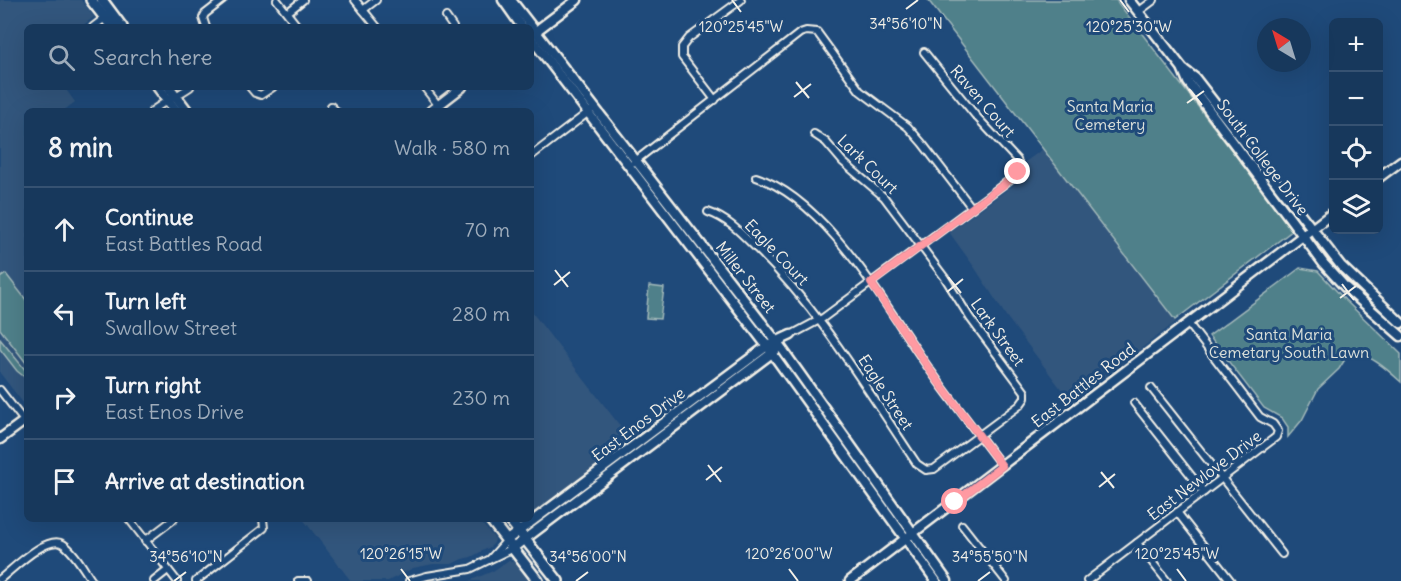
<!DOCTYPE html>
<html lang="en">
<head>
<meta charset="utf-8">
<style>
	:root { --surface:#17385c; --page:#244365; --text:#f1f3f6; --muted:#9eacbb; --line:#365272 }
	body { margin:0; font-family:Delius,sans-serif; background:var(--page); color:var(--text) }
	.controls { position:absolute; right:18px; top:18px; display:grid; overflow:hidden; border-radius:9px; box-shadow:0 6px 24px #0002 }
	.controls button { width:54px; height:54px; display:grid; place-items:center; padding:0; border:0; border-bottom:2px solid var(--line); background:var(--surface); color:var(--text); font:30px sans-serif }
	.compass { position:absolute; left:1257px; top:18px; width:54px; height:54px; border-radius:50%; background:var(--surface); box-shadow:0 6px 24px #0002; rotate:322deg }
	.stop { position:absolute; width:18px; height:18px; margin:-14px; border:4px solid #ff9aa2; border-radius:50%; background:#fff }
	.stop.end { background:#ff9aa2; border-color:#fff; box-shadow:0 2px 6px #0008 }
	.list { margin:0; padding:0; list-style:none }
	h2 { display:flex; justify-content:space-between; align-items:center; height:78px; margin:0; padding:0 24px; font-size:26px }
	h2 small { font-size:20px; font-weight:400; color:var(--muted) }
	.list li { display:grid; grid-template-columns:39px 1fr auto; gap:18px; align-items:center; box-sizing:border-box; height:84px; padding:0 24px; border-top:2px solid var(--line) }
	.list b { display:block; font-size:22px; white-space:nowrap }
	.list p { margin:0; font-size:20px; white-space:nowrap; color:var(--muted) }
	.list em { font-size:20px; font-style:normal; color:var(--muted) }
	.icon { flex:none; width:33px; height:33px; fill:none; stroke:currentColor; stroke-width:2; stroke-linecap:round; stroke-linejoin:round }
	.map { position:relative; flex:none; width:1401px; height:581px; overflow:hidden }
	.search { position:absolute; background:var(--surface); box-shadow:0 6px 24px #0002; left:24px; top:24px; width:510px; height:66px; display:flex; align-items:center; gap:15px; box-sizing:border-box; padding:0 21px; border-radius:9px; color:var(--muted); font-size:22px }
	.panel { position:absolute; background:var(--surface); box-shadow:0 6px 24px #0002; left:24px; top:108px; width:510px; height:414px; border-radius:9px }
	.map>svg:first-child { display:block }
</style>
</head>
<body>
<div class="map">
<svg width="1401" height="581" viewBox="0 0 1401 581">
	<rect width="100%" height="100%" fill="#1f4a7a"/>
	<filter id="ink" filterUnits="userSpaceOnUse"><feTurbulence type="fractalNoise" baseFrequency=".0167" numOctaves="2"/><feDisplacementMap in="SourceGraphic" scale="12" xChannelSelector="R" yChannelSelector="G"/><feConvolveMatrix kernelMatrix="1 2 1 2 8 2 1 2 1" color-interpolation-filters="sRGB"/></filter>
	<g filter="url(#ink)">
		<g fill="#33567d">
			<polygon points="0,0 81,0 94,17 81,27 27,27 27,87 64,87 75,102 63,111 27,111 27,408 0,373"/>
			<polygon points="1043,149 1176,322 1071,402 1006,316 975,268 949,232 1022,179 1026,170 1025,162"/>
			<polygon points="531,311 631,440 531,517"/>
			<polygon points="303,519 478,519 495,539 494,543 490,547 471,557 462,559 452,564 433,564 413,568 388,581 351,581"/>
			<polygon points="509,560 514,562 530,581 469,581 493,571"/>
		</g>
		<g fill="#50808a" stroke="#a2b8b9" stroke-width="1.5">
			<polygon points="928,0 1116,0 1293,230 1175,320"/>
			<path d="M1300 268 1318 271 1345 300 1401 354V382C1388 370 1367 351 1349 353L1339 369 1318 389 1302 420 1288 437V427L1282 418 1264 408 1209 336Z"/>
			<polygon points="6,274 27,301 27,364 0,329 0,278"/>
			<polygon points="649,286 664,288 660,319 646,318"/>
			<polygon points="0,339 27,372 27,379 17,371 0,349"/>
		</g>
		<g fill="none" stroke-linecap="round" stroke-linejoin="round">
			<defs>
				<g id="street">
					<polyline points="277,0 298,27"/>
					<polyline points="355,0 377,27"/>
					<polyline points="363,10 376,0"/>
					<polyline points="288,12 303,0"/>
					<polyline points="1138,12 1154,0"/>
					<polyline points="446,17 453,27"/>
					<polyline points="93,27 106,17"/>
					<polyline points="206,27 203,18 205,14 223,0"/>
					<polyline points="250,87 255,93 261,95 273,87"/>
					<polyline points="424,87 438,105"/>
					<polyline points="715,100 682,57 682,47 689,38 741,0"/>
					<polyline points="331,106 336,111"/>
					<path d="M152 111C165 101 177 96 190 87"/>
					<polyline points="531,156 590,111"/>
					<polyline points="634,162 800,33 806,31 817,32 860,91 908,127 922,143 972,208"/>
					<path d="M756 177C830 201 889 314 933 374 955 405 979 435 1002 466"/>
					<path d="M708 212C729 219 743 235 758 250 822 313 867 390 917 464L926 470 934 469 1020 405 1025 398V392L970 318 945 278 884 197 843 162 826 142 814 134"/>
					<path d="M791 335 823 318 1015 176C1019 171 1020 166 1017 160L975 115 924 52"/>
					<polyline points="1151,388 1282,554"/>
					<polyline points="0,390 24,421"/>
					<polyline points="1134,403 1204,492"/>
					<polyline points="1177,512 1231,581"/>
					<polyline points="129,519 177,581"/>
					<polyline points="962,525 1006,581"/>
					<polyline points="145,541 174,519"/>
					<polyline points="1137,543 1167,581"/>
					<polyline points="491,558 507,540"/>
					<path d="M0 579C13 569 47 534 63 544 75 552 84 570 92 581"/>
					<polyline points="154,581 168,570"/>
					<polyline points="196,581 264,528 263,519"/>
					<polyline points="298,581 308,581"/>
					<polyline points="409,581 427,576 470,569 513,548"/>
					<polyline points="1087,581 1276,437 1278,431 1273,424 1260,417 1188,323"/>
				</g>
				<g id="secondary">
					<polyline points="503,0 522,27"/>
					<polyline points="511,0 780,346 947,581"/>
					<polyline points="1129,0 1183,69 1195,78 1341,266 1401,323"/>
					<polyline points="532,34 577,0"/>
					<polyline points="531,38 767,346 936,581"/>
					<polyline points="1183,70 1188,82 1324,264 1345,287 1401,336"/>
					<polyline points="431,111 462,87"/>
					<polyline points="1378,178 1401,161"/>
					<polyline points="0,439 27,419"/>
					<polyline points="507,540 767,346 791,335"/>
					<polyline points="513,548 776,350"/>
					<polyline points="850,581 1334,212"/>
				</g>
				<g id="primary">
					<polyline points="91,0 112,27"/>
					<polyline points="102,0 122,27"/>
					<polyline points="158,87 176,111"/>
					<polyline points="169,87 187,111"/>
					<polyline points="490,519 538,581"/>
					<polyline points="509,519 558,581"/>
				</g>
			</defs>
			<use href="#street" stroke="#f4f1e8" stroke-width="10"/>
			<use href="#secondary" stroke="#f4f1e8" stroke-width="13"/>
			<use href="#primary" stroke="#f4f1e8" stroke-width="14"/>
			<use href="#street" stroke="#1f4a7a" stroke-width="6"/>
			<use href="#secondary" stroke="#1f4a7a" stroke-width="8"/>
			<use href="#primary" stroke="#1f4a7a" stroke-width="9"/>
		</g>
	</g>
	<g fill="none" stroke-linecap="round" stroke-linejoin="round" filter="url(#ink)">
		<polyline stroke="#ff9aa2" stroke-width="8" points="955,502 1002,466 932,373 871,283 1015,176 1018,172"/>
	</g>
	<path fill="none" stroke="#f4f1e8" stroke-width="2" d="M732 0 741 12M1120 0 1129 12M906 9 918 0M796 82 809 98M1189 89 1202 105M794 97 811 84M1187 103 1204 91M555 270 568 287M948 277 961 293M1342 284 1354 300M554 285 570 272M947 292 963 279M1340 298 1356 286M708 465 721 482M1101 472 1114 488M706 480 722 467M1099 487 1115 474M401 569 410 581M789 569 798 581M1177 569 1186 581M174 581 186 572M576 581 588 572M978 581 990 572"/>
	<g text-anchor="middle" dominant-baseline="central" stroke-width="6" stroke-linejoin="round" paint-order="stroke">
		<g font-size="16" fill="#f4f1e8" stroke="#1f4a7a">
			<text transform="translate(983 101) rotate(49)">Raven Court</text>
			<text transform="translate(1263 157) rotate(53)">South College Drive</text>
			<text transform="translate(868 164) rotate(44)">Lark Court</text>
			<text transform="translate(777 252) rotate(46)">Eagle Court</text>
			<text transform="translate(746 277) rotate(52)">Miller Street</text>
			<text transform="translate(998 332) rotate(54)">Lark Street</text>
			<text transform="translate(1083 385) rotate(-38)">East Battles Road</text>
			<text transform="translate(886 392) rotate(57)">Eagle Street</text>
			<text transform="translate(638 424) rotate(-37)">East Enos Drive</text>
			<text transform="translate(1204 475) rotate(-37)">East Newlove Drive</text>
		</g>
		<g font-size="16" fill="#dbe0da" stroke="#1f4a7a">
			<text x="1110" y="106">Santa Maria<tspan x="1110" dy="18">Cemetery</tspan></text>
			<text x="1289" y="334">Santa Maria<tspan x="1289" dy="18">Cemetary South Lawn</tspan></text>
		</g>
	</g>
	<g font-size="15" text-anchor="middle" fill="#f4f1e8" stroke="#1f4a7a" stroke-width="6" stroke-linejoin="round" paint-order="stroke">
		<text x="906" y="29">34°56'10"N</text>
		<text x="741" y="32">120°25'45"W</text>
		<text x="1129" y="32">120°25'30"W</text>
		<text x="401" y="559">120°26'15"W</text>
		<text x="789" y="559">120°26'00"W</text>
		<text x="1177" y="559">120°25'45"W</text>
		<text x="186" y="562">34°56'10"N</text>
		<text x="588" y="562">34°56'00"N</text>
		<text x="990" y="562">34°55'50"N</text>
	</g>
</svg>
<div class="controls">
<button>+</button>
<button>−</button>
<button><svg class="icon" aria-label="locate" viewBox="0 0 24 24"><circle cx="12" cy="12" r="6"/><path d="M12 2v4M12 18v4M2 12h4M18 12h4"/></svg></button>
<button><svg class="icon" aria-label="layers" viewBox="0 0 24 24"><path d="M12 4l9 5-9 5-9-5zM3 14l9 5 9-5"/></svg></button>
</div>
<svg class="compass" viewBox="-18 -18 36 36"><path d="M0-13l5 13h-10z" fill="#e53935"/><path d="M0 13l5-13h-10z" fill="#9eacbb"/></svg>
<div class="stop" style="left:955px;top:502px"></div>
<div class="stop end" style="left:1018px;top:172px"></div>
<div class="search"><svg class="icon" aria-label="search" viewBox="0 0 24 24"><circle cx="10" cy="10" r="6"/><path d="M15 15l6 6"/></svg>Search here</div>
<section class="panel">
<h2>8 min<small>Walk · 580 m</small></h2>
<ul class="list">
<li><svg class="icon" aria-label="ahead" viewBox="0 0 24 24"><path d="M12 20V5M6 11l6-6 6 6"/></svg><div><b>Continue</b><p>East Battles Road</p></div><em>70 m</em></li>
<li><svg class="icon" aria-label="left" viewBox="0 0 24 24"><path d="M17 20v-9H6M10 6l-5 5 5 5"/></svg><div><b>Turn left</b><p>Swallow Street</p></div><em>280 m</em></li>
<li><svg class="icon" aria-label="right" viewBox="0 0 24 24"><path d="M7 20v-9h11M14 6l5 5-5 5"/></svg><div><b>Turn right</b><p>East Enos Drive</p></div><em>230 m</em></li>
<li><svg class="icon" aria-label="arrive" viewBox="0 0 24 24"><path d="M6 21V4h12l-3 4 3 4H6"/></svg><div><b>Arrive at destination</b></div></li>
</ul>
</section>
</div>
</body>
</html>
